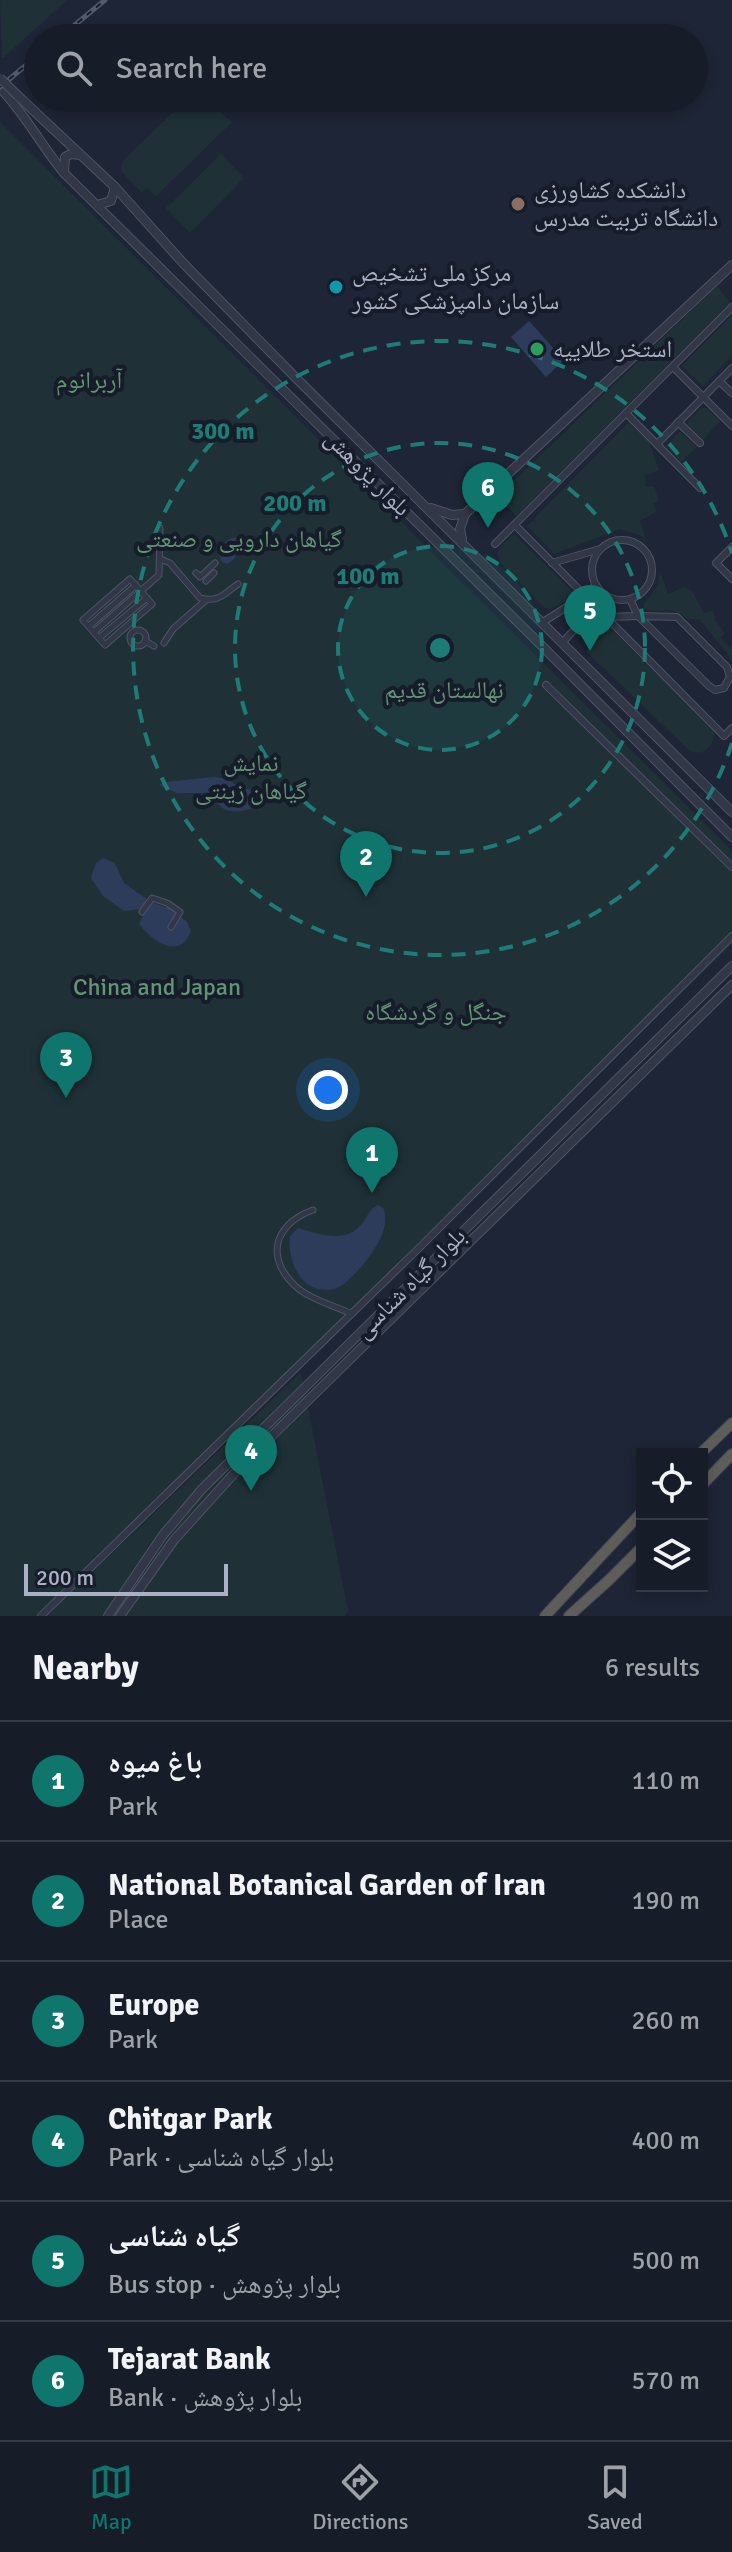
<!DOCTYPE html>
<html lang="en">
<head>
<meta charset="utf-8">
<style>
	:root { --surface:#161c28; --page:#1f2530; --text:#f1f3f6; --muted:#9ea1a8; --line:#353a45; --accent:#0f766e }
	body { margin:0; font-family:Signika,"Noto Naskh Arabic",sans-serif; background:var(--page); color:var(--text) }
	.controls { position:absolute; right:24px; bottom:24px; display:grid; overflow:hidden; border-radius:0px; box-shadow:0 4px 12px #0003 }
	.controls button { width:72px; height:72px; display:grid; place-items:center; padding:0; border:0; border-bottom:2px solid var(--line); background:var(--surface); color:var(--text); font:40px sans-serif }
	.scale { position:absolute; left:24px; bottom:20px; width:204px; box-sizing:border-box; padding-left:8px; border:4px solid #aab1c4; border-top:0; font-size:22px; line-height:28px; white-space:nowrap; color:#aab1c4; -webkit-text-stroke:6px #171c2a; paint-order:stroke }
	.you { position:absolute; left:328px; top:1090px; width:28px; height:28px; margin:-20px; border:6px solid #fff; border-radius:50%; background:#1a73e8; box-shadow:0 0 0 12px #1a73e833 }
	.badge { display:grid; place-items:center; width:52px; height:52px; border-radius:50%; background:var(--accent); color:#fff; font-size:26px; font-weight:700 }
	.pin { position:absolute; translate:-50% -66px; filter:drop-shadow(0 2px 4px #0008) }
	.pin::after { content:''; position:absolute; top:42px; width:28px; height:24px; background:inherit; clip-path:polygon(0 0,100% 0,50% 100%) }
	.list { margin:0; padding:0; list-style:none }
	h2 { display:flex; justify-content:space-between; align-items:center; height:104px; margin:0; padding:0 32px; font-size:34px }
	h2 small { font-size:26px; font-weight:400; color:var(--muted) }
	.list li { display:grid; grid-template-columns:52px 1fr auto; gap:24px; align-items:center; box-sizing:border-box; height:120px; padding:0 32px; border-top:2px solid var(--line) }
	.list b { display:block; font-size:30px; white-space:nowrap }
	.list p { margin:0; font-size:26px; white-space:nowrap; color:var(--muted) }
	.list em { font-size:26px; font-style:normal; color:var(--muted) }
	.icon { flex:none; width:44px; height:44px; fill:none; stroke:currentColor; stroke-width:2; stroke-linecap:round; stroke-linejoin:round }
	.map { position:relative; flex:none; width:732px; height:1616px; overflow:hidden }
	.search { position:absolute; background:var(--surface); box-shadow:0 4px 12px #0003; left:24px; right:24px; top:24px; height:88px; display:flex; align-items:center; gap:20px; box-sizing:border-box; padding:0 28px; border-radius:44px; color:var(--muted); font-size:30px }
	.sheet { height:824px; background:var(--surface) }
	nav { display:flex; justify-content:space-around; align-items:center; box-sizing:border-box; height:112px; border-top:2px solid var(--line); background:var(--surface); font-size:22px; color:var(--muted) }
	nav a { display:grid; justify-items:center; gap:4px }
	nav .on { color:var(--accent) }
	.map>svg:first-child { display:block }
</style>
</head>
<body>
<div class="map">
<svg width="732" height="1616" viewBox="0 0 732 1616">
	<rect width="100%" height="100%" fill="#1e2536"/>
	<g fill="#1f3137">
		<polygon points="0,0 67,0 2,59"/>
		<polygon points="207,107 216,109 232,122 156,196 147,188 142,193 120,170 122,162 171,114 183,108"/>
		<polygon points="0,122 732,851 732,944 43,1616 0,1616"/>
		<polygon points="221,154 244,178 190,233 166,208"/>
		<polygon points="717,286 730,303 516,516 498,496"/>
		<polygon points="732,315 732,356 703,386 682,366"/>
		<polygon points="702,408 706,408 720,421 703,440 688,425 688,421"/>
		<polygon points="629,422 649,442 659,470 645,476 646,487 654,486 659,500 653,504 657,511 640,521 646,541 640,535 620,529 554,554 527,526"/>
		<polygon points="680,431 697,447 681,462 666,446"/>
		<polygon points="514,534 575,594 576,598 567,604 564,602 550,609 545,608 501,564 497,554 500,547"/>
		<path d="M660 571 668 594 684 587 692 591 704 613 713 610 715 620 725 633 721 638 732 649V659L699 619H687C675 605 659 614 644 609V604L658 585Z"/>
		<path d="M591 616 599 617 714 732C714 746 703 758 689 750L587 652 593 631 586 623Z"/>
		<polygon points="301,1372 348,1611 345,1616 47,1616"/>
	</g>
	<g fill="#2e3c5c">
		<polygon points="529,321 564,360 546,377 511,337"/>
		<path d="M238 537 242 539 234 546 237 552 234 559 227 564 222 562 218 553C222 543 228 538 238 537Z"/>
		<path d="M214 777 227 779 241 788 259 791 263 795 269 793 273 798C263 807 233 817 221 807 215 802 213 797 206 793H177L161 786 160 784 165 782Z"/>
		<path d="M103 858 115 863 124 883 151 902 171 909 187 922 191 931C180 961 152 941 139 924L145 911 142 909 124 911 103 896 91 878 96 863Z"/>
		<path d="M378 1205 384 1209C385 1215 386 1222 384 1228 382 1244 350 1285 334 1289 302 1296 287 1262 290 1236L298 1228C319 1234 344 1244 361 1225 368 1217 368 1210 378 1205Z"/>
	</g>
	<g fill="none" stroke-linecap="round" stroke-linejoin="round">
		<defs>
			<g id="pedestrian">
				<path d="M160 559 170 563 200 598C219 603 225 593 238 584"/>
				<polyline points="196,573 200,577 215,563"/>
				<polygon points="130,579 152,604 105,645 83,620"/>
				<polyline points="206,581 214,573"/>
				<polyline points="89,626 136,585"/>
				<circle cx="138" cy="638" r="8"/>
				<polyline points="94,632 159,575 160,528"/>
				<polyline points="99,638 147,598"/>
				<polyline points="145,641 154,646"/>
				<polyline points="164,643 173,629 206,600"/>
				<polyline points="142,912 152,898 167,903 180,912 171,927"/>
				<path d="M313 1210C271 1225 265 1262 300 1290 315 1301 335 1306 352 1314"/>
			</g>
			<g id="minor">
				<polyline points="673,367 732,426"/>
				<polyline points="719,381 732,393"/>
				<polyline points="626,413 700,488"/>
				<polyline points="678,422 700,443"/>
				<polyline points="657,444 732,368"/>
				<polyline points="515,525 724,736 732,728"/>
				<circle cx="622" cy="570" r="30"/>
				<polyline points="495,544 732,307"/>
				<polyline points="732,547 716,563 732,579"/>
				<polyline points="552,563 600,549"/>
				<polygon points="638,616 677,617 727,667 730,677 724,688 715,690 709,686"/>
				<polyline points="607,617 638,616 630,599"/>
				<polyline points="543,622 584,596 596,585"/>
				<polyline points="563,642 606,595"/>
				<polyline points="546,685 732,867"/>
				<polyline points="41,1616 418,1249 732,936"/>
			</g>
			<g id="tertiary">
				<path d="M0 88C25 114 41 145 64 173L544 648 732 837"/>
				<polyline points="18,96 115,187 183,263 295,377 732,812"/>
				<polyline points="64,173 65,157 71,154 80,155"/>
				<polyline points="97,205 111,201 115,187"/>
				<polyline points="431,508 452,515 465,514"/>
				<polyline points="462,539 460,529 465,514 732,265"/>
				<polyline points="108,1616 163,1535 202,1489 732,966"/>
				<polyline points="120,1616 174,1540 239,1468 732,985"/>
			</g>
			<g id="trunk">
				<polyline points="700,1454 732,1423"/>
				<polyline points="702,1485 732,1454"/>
				<polyline points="545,1616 642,1512"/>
				<polyline points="569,1616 609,1580 642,1547"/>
			</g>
		</defs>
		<use href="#pedestrian" stroke="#4e5465" stroke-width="7"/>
		<use href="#minor" stroke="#4e5465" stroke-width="8"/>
		<use href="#tertiary" stroke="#4e5465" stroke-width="10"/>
		<use href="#trunk" stroke="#3c4151" stroke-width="12"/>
		<use href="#pedestrian" stroke="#313746" stroke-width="5"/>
		<use href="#minor" stroke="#313746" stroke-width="6"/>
		<use href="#tertiary" stroke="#313746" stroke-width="8"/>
		<use href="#trunk" stroke="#5e5d5a" stroke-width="10"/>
		<defs>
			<g id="rail">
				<polyline points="59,38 105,0"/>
				<polyline points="0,87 38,55"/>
			</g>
		</defs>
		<use href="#rail" stroke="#525a6e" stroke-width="5"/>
		<use href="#rail" stroke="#171c2a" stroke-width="2" stroke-dasharray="6" stroke-linecap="butt"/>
		<defs>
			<polyline id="tertiary-bridge" points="0,78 18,96"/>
		</defs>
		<use href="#tertiary-bridge" stroke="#4e5465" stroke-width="10" stroke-linecap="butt"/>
		<use href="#tertiary-bridge" stroke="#313746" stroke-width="8"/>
	</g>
	<circle cx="440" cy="648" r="102" fill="#1e7c77" fill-opacity=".12"/>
	<g fill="none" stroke="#1e7c77" stroke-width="4" stroke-dasharray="14 10">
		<circle cx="440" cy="648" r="102"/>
		<circle cx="440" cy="648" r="205"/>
		<path d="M732 743A307 307 0 1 1 732 553"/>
	</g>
	<circle fill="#8d6e63" stroke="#171c2a" stroke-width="3" cx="518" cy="204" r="8"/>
	<circle fill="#0f9aa8" stroke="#171c2a" stroke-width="3" cx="336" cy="287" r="8"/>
	<circle fill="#2e9e5b" stroke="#171c2a" stroke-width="3" cx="537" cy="349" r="8"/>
	<g text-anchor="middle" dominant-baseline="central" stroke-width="8" stroke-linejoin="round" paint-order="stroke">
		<g font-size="24" fill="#aab1c4" stroke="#171c2a" text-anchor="start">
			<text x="534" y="190">دانشکده کشاورزی<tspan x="534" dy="28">دانشگاه تربیت مدرس</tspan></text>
			<text x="352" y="273">مرکز ملی تشخیص<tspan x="352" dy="28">سازمان دامپزشکی کشور</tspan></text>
			<text x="553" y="349">استخر طلاییه</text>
		</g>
		<g font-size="24" fill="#629574" stroke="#171c2a">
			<text x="89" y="380">آربرانوم</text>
			<text x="239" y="539">گیاهان دارویی و صنعتی</text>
			<text x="444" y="690">نهالستان قدیم</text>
			<text x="251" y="763">نمایش<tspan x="251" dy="28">گیاهان زینتی</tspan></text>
			<text x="157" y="987">China and Japan</text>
			<text x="436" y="1012">جنگل و گردشگاه</text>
		</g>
		<g font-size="24" fill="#aab1c4" stroke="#171c2a">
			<text transform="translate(368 473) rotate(45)">بلوار پژوهش</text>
			<text transform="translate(410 1283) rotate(-45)">بلوار گیاه شناسی</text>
		</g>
	</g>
	<circle cx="440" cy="648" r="12" fill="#1e7c77" stroke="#171c2a" stroke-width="4"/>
	<g font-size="24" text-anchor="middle" font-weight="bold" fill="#1e7c77" stroke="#171c2a" stroke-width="8" stroke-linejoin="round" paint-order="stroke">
		<text x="223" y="439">300 m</text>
		<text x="295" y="511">200 m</text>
		<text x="368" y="584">100 m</text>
	</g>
</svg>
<div class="controls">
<button><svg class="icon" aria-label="locate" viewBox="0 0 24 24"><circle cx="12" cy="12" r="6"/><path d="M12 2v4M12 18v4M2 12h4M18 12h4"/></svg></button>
<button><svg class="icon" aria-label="layers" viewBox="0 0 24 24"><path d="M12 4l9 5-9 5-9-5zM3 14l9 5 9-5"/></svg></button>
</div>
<div class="scale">200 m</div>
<div class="you"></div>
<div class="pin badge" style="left:372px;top:1193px">1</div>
<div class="pin badge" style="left:366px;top:897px">2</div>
<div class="pin badge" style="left:66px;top:1098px">3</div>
<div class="pin badge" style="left:251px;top:1491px">4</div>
<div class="pin badge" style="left:590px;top:651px">5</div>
<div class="pin badge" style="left:488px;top:528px">6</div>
<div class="search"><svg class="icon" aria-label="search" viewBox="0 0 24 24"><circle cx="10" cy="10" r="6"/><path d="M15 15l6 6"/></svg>Search here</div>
</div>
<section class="sheet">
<h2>Nearby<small>6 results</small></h2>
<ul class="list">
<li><span class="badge">1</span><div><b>باغ میوه</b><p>Park</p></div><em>110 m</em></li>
<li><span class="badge">2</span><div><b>National Botanical Garden of Iran</b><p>Place</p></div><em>190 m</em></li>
<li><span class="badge">3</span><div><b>Europe</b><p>Park</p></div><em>260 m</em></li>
<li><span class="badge">4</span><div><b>Chitgar Park</b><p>Park · بلوار گیاه شناسی</p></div><em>400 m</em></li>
<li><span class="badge">5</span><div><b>گیاه شناسی</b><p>Bus stop · بلوار پژوهش</p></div><em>500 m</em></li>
<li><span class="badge">6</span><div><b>Tejarat Bank</b><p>Bank · بلوار پژوهش</p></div><em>570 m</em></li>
</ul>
</section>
<nav>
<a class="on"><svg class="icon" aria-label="map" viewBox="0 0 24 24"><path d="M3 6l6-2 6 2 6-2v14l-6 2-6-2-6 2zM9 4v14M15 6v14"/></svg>Map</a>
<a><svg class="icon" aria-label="directions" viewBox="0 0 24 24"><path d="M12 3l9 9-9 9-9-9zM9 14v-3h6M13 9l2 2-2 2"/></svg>Directions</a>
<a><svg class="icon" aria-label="saved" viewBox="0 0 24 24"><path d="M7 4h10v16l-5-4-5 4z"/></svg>Saved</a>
</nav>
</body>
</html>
